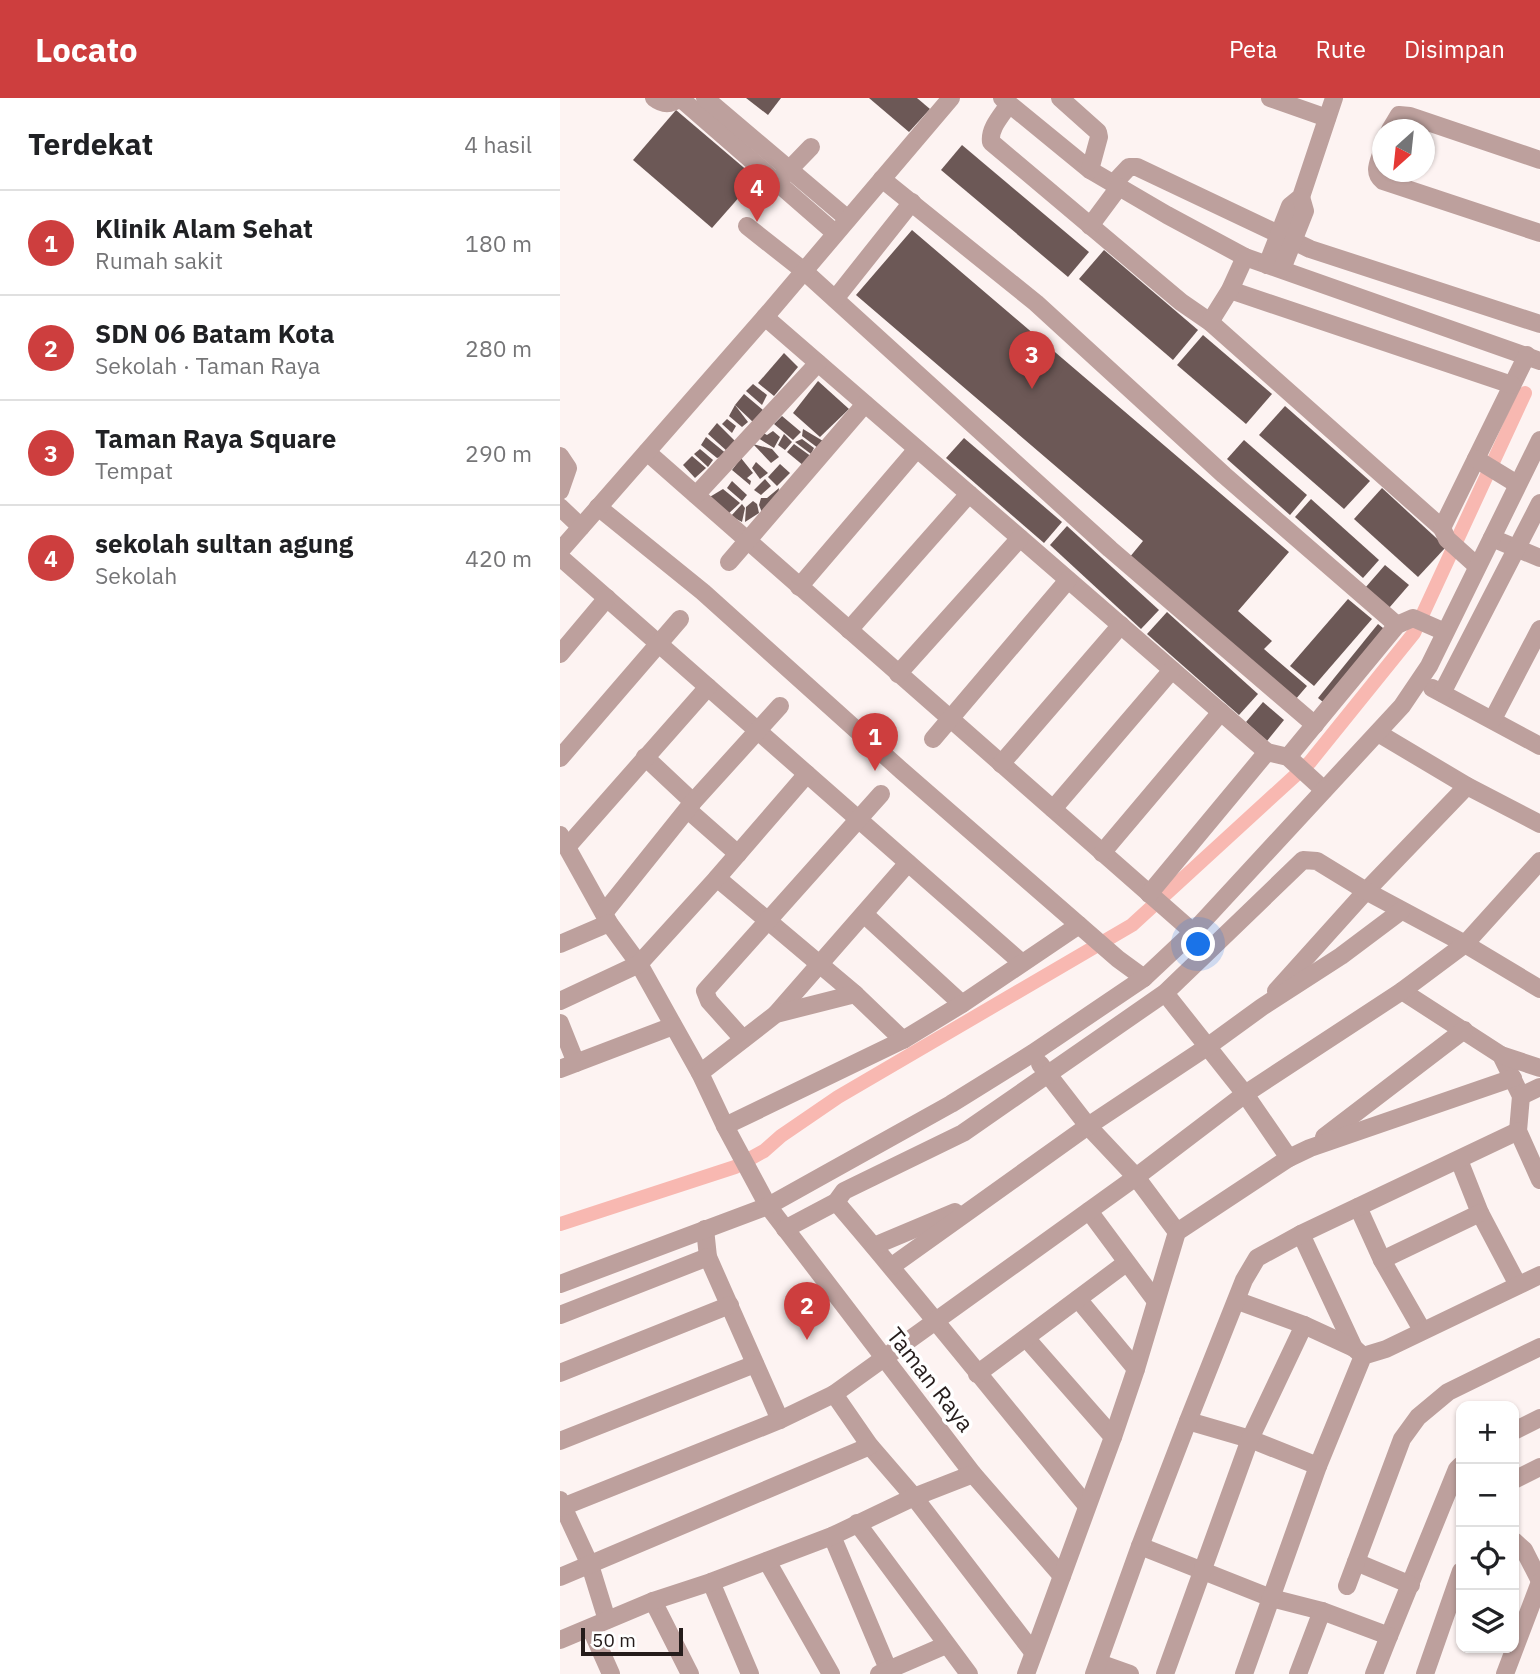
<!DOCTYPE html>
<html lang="id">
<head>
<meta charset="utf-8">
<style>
	:root { --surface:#fff; --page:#f6f6f6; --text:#202124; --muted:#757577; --line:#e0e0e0; --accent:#cd3e3e }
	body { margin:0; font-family:"IBM Plex Sans",sans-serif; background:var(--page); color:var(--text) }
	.controls { position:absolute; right:21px; bottom:21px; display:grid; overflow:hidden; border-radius:14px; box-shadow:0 2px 5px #0004 }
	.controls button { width:63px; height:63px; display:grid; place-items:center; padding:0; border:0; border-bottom:2px solid var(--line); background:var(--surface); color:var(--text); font:35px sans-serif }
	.compass { position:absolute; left:812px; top:21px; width:63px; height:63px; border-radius:50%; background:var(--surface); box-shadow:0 2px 5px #0004; rotate:207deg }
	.scale { position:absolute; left:21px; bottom:18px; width:102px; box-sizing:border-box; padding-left:7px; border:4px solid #251c1b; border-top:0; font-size:19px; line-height:24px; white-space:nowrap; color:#251c1b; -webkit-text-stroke:5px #fff; paint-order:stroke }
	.you { position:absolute; left:639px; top:847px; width:24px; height:24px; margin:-18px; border:5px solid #fff; border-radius:50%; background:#1a73e8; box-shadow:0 0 0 10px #1a73e833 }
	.badge { display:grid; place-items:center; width:46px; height:46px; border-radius:50%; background:var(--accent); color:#fff; font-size:23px; font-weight:700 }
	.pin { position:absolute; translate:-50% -58px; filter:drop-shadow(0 2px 4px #0008) }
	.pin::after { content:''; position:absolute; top:37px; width:24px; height:21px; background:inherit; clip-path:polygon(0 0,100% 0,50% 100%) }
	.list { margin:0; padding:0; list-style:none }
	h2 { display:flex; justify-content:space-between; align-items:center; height:91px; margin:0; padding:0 28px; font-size:30px }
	h2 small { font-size:23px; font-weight:400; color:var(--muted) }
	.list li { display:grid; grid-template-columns:46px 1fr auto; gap:21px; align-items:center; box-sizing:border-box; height:105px; padding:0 28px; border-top:2px solid var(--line) }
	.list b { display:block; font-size:26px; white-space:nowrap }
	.list p { margin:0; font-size:23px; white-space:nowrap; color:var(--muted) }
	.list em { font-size:23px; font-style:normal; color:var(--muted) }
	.icon { flex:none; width:38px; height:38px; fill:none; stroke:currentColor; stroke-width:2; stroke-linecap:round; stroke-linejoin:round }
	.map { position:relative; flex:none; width:980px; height:1576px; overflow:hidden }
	header { display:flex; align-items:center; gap:42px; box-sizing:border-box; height:98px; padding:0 35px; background:var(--accent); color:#fff }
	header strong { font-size:33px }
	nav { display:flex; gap:38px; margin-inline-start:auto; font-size:24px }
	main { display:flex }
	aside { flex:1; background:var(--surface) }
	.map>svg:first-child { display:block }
</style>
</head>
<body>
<header>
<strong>Locato</strong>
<nav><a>Peta</a><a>Rute</a><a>Disimpan</a></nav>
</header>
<main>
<aside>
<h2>Terdekat<small>4 hasil</small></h2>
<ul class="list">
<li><span class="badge">1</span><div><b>Klinik Alam Sehat</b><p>Rumah sakit</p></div><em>180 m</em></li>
<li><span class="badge">2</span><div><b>SDN 06 Batam Kota</b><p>Sekolah · Taman Raya</p></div><em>280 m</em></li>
<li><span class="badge">3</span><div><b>Taman Raya Square</b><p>Tempat</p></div><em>290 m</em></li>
<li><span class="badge">4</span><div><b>sekolah sultan agung</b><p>Sekolah</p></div><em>420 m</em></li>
</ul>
</aside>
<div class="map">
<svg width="980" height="1576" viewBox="0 0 980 1576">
	<rect width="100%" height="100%" fill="#fdf3f2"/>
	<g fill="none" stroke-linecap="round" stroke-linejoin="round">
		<polyline stroke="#f8b8b1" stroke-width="14" points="0,1126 175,1069 204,1053 221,1038 278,999 572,827 750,664 854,535 965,295"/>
	</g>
	<g fill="#6c5856">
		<polygon points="186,0 221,0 208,17"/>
		<polygon points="309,0 357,0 370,11 349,34"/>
		<polygon points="116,12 196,80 152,130 73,62"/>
		<polygon points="402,47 529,154 508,179 381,72"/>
		<polygon points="352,132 729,454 678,513 712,543 704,551 747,588 735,602 569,460 583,443 296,197"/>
		<polygon points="544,152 638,232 613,262 519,181"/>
		<polygon points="643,237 712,296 686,326 617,267"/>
		<polygon points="224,255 238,269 214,298 198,285"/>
		<polygon points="258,283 289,311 260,339 233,315"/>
		<polygon points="193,286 207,297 202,307 186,293"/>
		<polygon points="184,296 203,312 194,325 175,307"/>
		<polygon points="175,307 188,324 182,329 169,318"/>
		<polygon points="725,308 810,383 784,411 699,337"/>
		<polygon points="222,318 241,334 233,342 214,326"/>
		<polygon points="167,321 176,328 172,335 162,326"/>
		<polygon points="157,325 176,344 168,354 148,336"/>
		<polygon points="243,331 263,343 258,350 242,338"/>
		<polygon points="200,333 207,337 213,333 220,339 214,350 195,338"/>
		<polygon points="224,336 232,344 225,352 218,347"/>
		<polygon points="146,339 168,357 157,360 141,347"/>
		<polygon points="404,340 502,424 484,445 386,360"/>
		<polygon points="242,341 254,350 251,356 235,344"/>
		<polygon points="684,342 747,397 730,417 667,361"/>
		<polygon points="193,346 212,351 219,359 211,365"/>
		<polygon points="234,346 252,359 244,368 227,354"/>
		<polygon points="140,351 153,362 148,369 134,356"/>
		<polygon points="132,358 146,370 135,380 123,367"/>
		<polygon points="181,360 193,375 187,380 191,383 190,387 172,372"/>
		<polygon points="196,364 208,375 200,381 192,370"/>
		<polygon points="220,366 230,375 217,388 208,379"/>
		<polygon points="205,381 211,388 201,397 194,392"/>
		<polygon points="172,383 187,397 182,403 167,390"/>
		<polygon points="219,390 218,402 203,417 199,407 201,400 207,400"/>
		<polygon points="822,390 886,449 858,479 794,421"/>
		<polygon points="163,391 180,405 167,417 148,400"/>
		<polygon points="751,401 819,462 803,480 735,419"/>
		<polygon points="193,403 197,406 199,415 185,424 186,409"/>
		<polygon points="182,406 185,410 182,424 171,418"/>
		<polygon points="507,428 599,512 581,531 490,447"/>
		<polygon points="825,467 849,487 829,510 805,490"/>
		<polygon points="788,501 812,521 754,588 730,568"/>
		<polygon points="607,514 698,596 679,617 587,536"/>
		<polygon points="818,526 828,534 768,608 758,600"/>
		<polygon points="703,604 724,622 707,643 686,624"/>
	</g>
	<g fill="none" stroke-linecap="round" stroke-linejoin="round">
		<g stroke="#bda09d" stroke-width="18">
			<path d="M94 0C103 7 111 7 120 0"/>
			<polyline points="120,0 275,135"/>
			<polyline points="145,0 288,121"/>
			<polyline points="442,0 530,72 607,117 685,159 980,263"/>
			<polyline points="500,0 538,34 539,39 530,72"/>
			<polyline points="710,0 767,20"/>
			<path d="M449 6C442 17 429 30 431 44L621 204 650 224 882 430 967 257"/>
			<polyline points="830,32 839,17 850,18 980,62"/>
			<path d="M822 53C819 64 812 74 823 83L980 135"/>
			<polyline points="222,79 251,49"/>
			<polyline points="322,81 476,205 664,377 837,527"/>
			<polyline points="553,86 569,69 577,69 750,151 980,226"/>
			<polyline points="187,128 244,173 550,451 755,627"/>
			<polyline points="530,128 559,89"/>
			<polyline points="707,167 730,108 741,99 774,0"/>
			<polyline points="722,171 745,113 741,99"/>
			<polyline points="670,192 952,287"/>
			<polyline points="275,201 352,104"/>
			<polyline points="205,219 707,654"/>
			<polyline points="650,224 670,192 685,159"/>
			<polyline points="87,354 633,834"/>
			<polyline points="0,358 8,370 0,393"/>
			<polyline points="916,361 957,386"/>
			<polyline points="136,397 258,265"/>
			<polyline points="0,409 21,429"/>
			<polyline points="38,409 143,494 342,673 558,861 584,880"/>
			<polyline points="882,430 887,441 917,468"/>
			<polyline points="932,440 980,460"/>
			<polyline points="0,453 205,219 391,0"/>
			<polyline points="0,459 462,865"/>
			<polyline points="169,464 305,306"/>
			<polyline points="239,489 357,351"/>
			<polyline points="289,532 409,396"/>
			<polyline points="0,556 47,500"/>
			<polyline points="338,576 460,440"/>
			<polyline points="872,590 980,648"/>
			<polyline points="882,595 980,405"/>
			<polyline points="933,621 980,531"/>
			<polyline points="818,635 907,688 980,726"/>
			<polyline points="373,641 508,482"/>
			<polyline points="85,659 133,704"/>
			<polyline points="728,659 837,527 853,520 885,534"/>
			<polyline points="0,660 120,521"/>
			<polyline points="441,666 561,527"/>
			<polyline points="493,711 612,572"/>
			<polyline points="128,712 178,756"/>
			<polyline points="0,737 49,825 79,866 140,975 165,1028 208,1108 413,1376 502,1478"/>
			<polyline points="7,749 148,589"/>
			<polyline points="542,755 661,614"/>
			<polyline points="157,780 295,896 343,942"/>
			<polyline points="589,796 707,654 728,659 764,692"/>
			<polyline points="44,815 133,704 220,608"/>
			<polyline points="304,816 402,906"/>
			<polyline points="0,846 49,825"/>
			<polyline points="716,893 806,793 907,688"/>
			<polyline points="842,893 941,957 961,998 958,1033 980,1082"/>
			<polyline points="605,895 685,996 729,1060"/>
			<polyline points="0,903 79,866 157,780 247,676"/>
			<polyline points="216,916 348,765"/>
			<polyline points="0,925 16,965"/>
			<polyline points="183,941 149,903 145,893 321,696"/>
			<polyline points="941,957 980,970"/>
			<polyline points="480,966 528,1028 576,1079 617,1134"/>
			<polyline points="0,971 113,928"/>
			<polyline points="140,975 216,916 295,896"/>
			<polyline points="961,998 980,989"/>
			<polyline points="165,1028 343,942 402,906 519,827"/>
			<polyline points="764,1039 904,932"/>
			<polyline points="899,1062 920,1115 958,1187"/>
			<path d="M276 1104C362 1204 443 1307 527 1408"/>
			<polyline points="798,1109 822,1162 862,1232"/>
			<polyline points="529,1113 595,1202"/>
			<polyline points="145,1131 148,1159 220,1322"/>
			<polyline points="225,1131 276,1104 284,1093 403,1035 605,895 743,762 757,763 806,793 905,846 980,891"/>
			<polyline points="741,1136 794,1250 803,1258"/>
			<polyline points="314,1148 395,1114"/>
			<polyline points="822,1162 920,1115"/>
			<polyline points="332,1168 528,1028 647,949 702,909 781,858 841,813"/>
			<polyline points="0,1186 208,1108 391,1006 473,955 584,880 633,834 842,608 869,568 980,342"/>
			<polyline points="518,1201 576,1271"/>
			<polyline points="678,1203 744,1227 794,1250"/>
			<polyline points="0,1217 148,1159"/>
			<polyline points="466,1240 553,1339"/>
			<polyline points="0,1275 170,1207"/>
			<polyline points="417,1276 566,1165"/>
			<polyline points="274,1296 310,1348 354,1399 473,1554"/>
			<polyline points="628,1323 690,1341 758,1368"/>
			<polyline points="954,1333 980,1320"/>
			<polyline points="0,1343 195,1266"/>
			<polyline points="954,1382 980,1369"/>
			<polyline points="0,1402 30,1467 47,1522"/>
			<polyline points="0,1410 220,1322 274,1296 576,1079 685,996 842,893 905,846 980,763"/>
			<polyline points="297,1425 409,1576"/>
			<polyline points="272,1438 328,1571"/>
			<polyline points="954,1443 964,1452 980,1483"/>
			<polyline points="580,1448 711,1500 762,1513 829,1538 897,1371 901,1367"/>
			<polyline points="207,1463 271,1576"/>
			<polyline points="796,1464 851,1487"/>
			<polyline points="0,1479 310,1348"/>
			<polyline points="151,1484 190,1576"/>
			<polyline points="787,1488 842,1341 858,1319 888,1294 980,1249"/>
			<polyline points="93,1503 130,1576"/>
			<polyline points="31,1531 51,1576"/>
			<polyline points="0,1542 93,1503 151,1484 272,1438 354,1399 413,1376"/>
			<polyline points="539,1565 570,1576"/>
			<polyline points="319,1576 386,1547"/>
			<polyline points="466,1576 553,1339 576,1271 617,1134 729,1060 750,1050 953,980"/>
			<polyline points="534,1576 580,1448 628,1323 684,1182 697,1160 741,1136 958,1033"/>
			<polyline points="605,1576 690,1341 744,1227"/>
			<polyline points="684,1576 758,1368 803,1258 826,1251 980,1177"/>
			<polyline points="738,1576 762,1513"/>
			<polyline points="814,1576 829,1538"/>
			<polyline points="865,1576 901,1473"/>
			<polyline points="945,1576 980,1484"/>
		</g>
	</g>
	<g text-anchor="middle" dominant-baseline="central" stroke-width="7" stroke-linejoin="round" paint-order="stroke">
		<g font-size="23" fill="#251c1b" stroke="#fff">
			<text transform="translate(371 1281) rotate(52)">Taman Raya</text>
		</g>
	</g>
</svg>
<div class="controls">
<button>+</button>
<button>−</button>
<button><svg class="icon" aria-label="locate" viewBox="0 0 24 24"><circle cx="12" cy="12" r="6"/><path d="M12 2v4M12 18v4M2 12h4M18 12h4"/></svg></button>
<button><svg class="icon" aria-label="layers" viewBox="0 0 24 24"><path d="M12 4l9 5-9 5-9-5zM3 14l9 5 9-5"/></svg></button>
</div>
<svg class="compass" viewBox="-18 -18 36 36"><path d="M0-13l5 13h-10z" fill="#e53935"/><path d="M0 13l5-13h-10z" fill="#757577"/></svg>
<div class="scale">50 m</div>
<div class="you"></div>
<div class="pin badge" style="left:315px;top:673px">1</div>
<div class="pin badge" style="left:247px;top:1242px">2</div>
<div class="pin badge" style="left:472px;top:291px">3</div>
<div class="pin badge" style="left:197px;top:124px">4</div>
</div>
</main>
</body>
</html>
